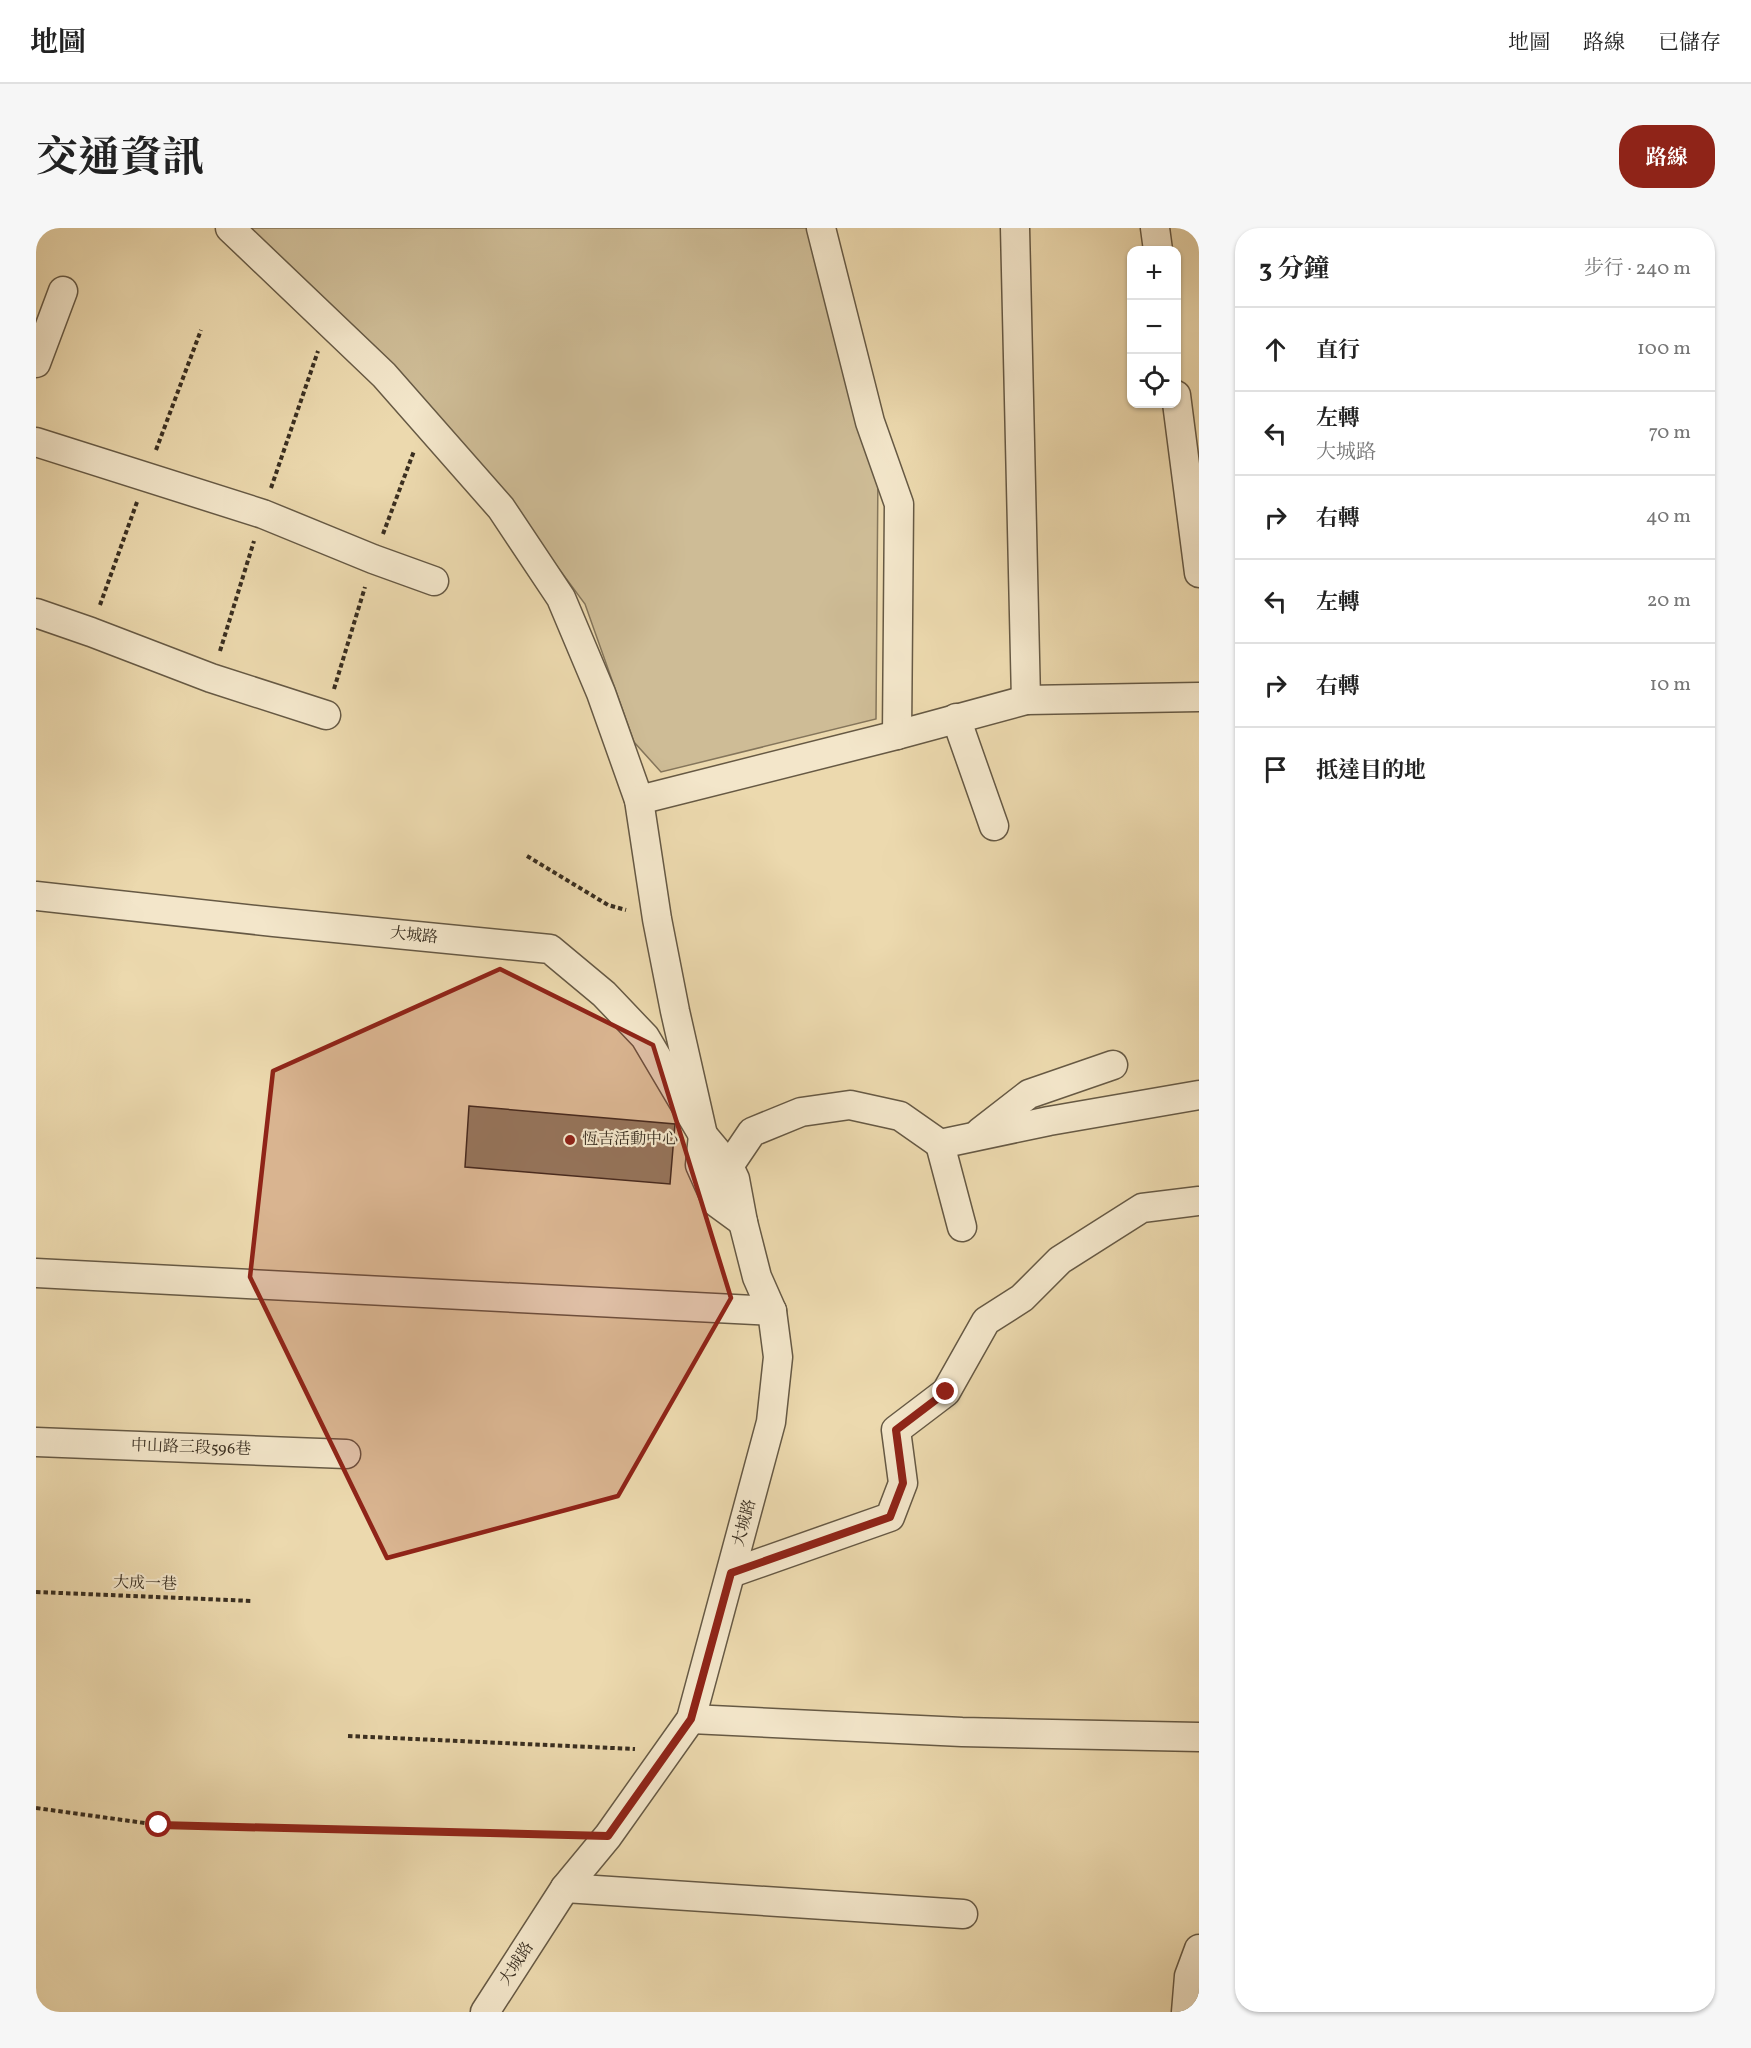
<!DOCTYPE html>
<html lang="zh-TW">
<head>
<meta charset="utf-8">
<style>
	:root { --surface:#fff; --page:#f6f6f6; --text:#222; --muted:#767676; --line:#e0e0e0; --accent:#8f2418 }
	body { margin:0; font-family:Vollkorn,"Noto Serif TC",serif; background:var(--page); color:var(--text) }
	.controls { position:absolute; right:18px; top:18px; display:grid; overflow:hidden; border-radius:12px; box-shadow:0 2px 4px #0004 }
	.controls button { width:54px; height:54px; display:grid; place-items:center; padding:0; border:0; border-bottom:2px solid var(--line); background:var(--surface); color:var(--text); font:30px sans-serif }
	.stop { position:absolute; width:18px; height:18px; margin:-14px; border:4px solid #8f2418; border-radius:50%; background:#fff }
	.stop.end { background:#8f2418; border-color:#fff; box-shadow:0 2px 6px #0008 }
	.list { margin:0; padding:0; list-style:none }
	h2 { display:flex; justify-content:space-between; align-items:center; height:78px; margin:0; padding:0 24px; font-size:26px }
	h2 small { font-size:20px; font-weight:400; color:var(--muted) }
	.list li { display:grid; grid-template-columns:39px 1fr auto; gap:18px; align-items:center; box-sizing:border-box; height:84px; padding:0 24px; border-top:2px solid var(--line) }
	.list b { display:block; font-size:22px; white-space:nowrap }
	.list p { margin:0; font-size:20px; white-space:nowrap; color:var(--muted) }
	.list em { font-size:20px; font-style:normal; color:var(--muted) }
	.icon { flex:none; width:33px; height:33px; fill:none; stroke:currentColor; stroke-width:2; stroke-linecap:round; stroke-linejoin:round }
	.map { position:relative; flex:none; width:1163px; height:1784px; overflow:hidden; border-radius:24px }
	header { display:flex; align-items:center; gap:36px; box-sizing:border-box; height:84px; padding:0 30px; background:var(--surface); border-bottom:2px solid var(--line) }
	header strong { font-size:28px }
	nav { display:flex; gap:33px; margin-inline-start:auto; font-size:21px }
	.intro { display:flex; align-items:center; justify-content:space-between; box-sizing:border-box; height:144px; padding:0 36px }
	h1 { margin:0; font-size:42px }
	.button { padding:15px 27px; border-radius:24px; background:var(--accent); color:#fff; font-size:21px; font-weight:700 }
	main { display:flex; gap:36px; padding:0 36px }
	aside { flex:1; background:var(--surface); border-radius:24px; box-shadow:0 2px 4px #0004 }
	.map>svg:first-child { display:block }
</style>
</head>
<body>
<header>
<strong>地圖</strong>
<nav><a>地圖</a><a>路線</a><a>已儲存</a></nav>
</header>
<div class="intro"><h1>交通資訊</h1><a class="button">路線</a></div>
<main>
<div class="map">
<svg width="1163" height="1784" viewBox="0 0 1163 1784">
	<rect width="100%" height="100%" fill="#ecd9ae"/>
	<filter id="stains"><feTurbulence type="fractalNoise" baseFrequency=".00333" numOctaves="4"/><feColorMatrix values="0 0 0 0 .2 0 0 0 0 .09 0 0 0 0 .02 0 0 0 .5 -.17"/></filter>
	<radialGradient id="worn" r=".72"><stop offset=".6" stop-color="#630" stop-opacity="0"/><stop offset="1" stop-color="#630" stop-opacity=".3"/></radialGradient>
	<polygon fill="#cebc96" stroke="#84755b" stroke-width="1.5" points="213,0 790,0 842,241 840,491 625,544 598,514 549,376 447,238"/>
	<polygon fill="#96876a" stroke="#392e20" stroke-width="1.5" points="433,878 639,896 634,956 429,939"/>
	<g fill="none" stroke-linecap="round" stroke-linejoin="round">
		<defs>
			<g id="minor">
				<polyline points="194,0 348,147 465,280 525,370 565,465 603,572 621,691 639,783 667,907 664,937 681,975 707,994"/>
				<polyline points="785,0 834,194 863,276 861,507"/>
				<polyline points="979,0 990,472"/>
				<polyline points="1119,0 1122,22"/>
				<polyline points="0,135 27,63"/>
				<polyline points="1140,167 1163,345"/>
				<polyline points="0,214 227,286 337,331 398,353"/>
				<polyline points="0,385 55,404 175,450 290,487"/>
				<polyline points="920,490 958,598"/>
				<polyline points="603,572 861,507 990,472 1163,469"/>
				<polyline points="0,668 238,694 514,721 568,766 609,809 667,907 693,938 699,951 707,994 721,1049 736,1083 742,1129 735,1194 655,1491 572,1608 529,1660 449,1784"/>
				<polyline points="944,904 993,866 1077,837"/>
				<polyline points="904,916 926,999"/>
				<polyline points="693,938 716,904 765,884 814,877 864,888 904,916 1013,893 1163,867"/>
				<polyline points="0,1045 736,1083"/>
				<polyline points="0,1214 310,1226"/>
				<polyline points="695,1345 854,1289 867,1255 860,1202 910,1164 950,1093 986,1070 1024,1032 1106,980 1163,973"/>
				<polyline points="655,1491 926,1504 1163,1509"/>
				<polyline points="529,1660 927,1686"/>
				<polyline points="1150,1784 1153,1748 1163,1721"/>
			</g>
		</defs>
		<use href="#minor" stroke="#665944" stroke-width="31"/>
		<g stroke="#392e20" stroke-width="4" stroke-dasharray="4.5 3" stroke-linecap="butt">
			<polyline points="120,222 165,102"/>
			<polyline points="235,260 282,123"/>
			<polyline points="347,306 378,223"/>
			<polyline points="64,377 101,274"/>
			<polyline points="184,423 218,313"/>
			<polyline points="298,461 329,359"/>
			<polyline points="491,628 572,677 590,682"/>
			<polyline points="0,1364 217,1373"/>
			<polyline points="312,1508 599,1521"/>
			<polyline points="0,1580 123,1597 535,1607"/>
		</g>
		<use href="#minor" stroke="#f3e6ca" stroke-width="28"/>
	</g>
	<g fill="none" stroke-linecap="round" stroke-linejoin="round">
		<polyline stroke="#8f2418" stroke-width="8" points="123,1597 572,1608 655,1491 695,1345 854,1289 867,1255 860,1202 910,1164"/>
	</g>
	<path fill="#8f2418" fill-opacity="0.2" stroke="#8f2418" stroke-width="4.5" stroke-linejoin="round" d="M464 741 617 817 695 1070 582 1268 351 1330 214 1049 237 843Z"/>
	<circle fill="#8f2418" stroke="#f3e6ca" stroke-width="2" cx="534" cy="912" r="6"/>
	<g text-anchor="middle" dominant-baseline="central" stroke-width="4.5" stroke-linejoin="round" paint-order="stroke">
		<g font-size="16" fill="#392e20" stroke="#f3e6ca">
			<text transform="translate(378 708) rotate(6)">大城路</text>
			<text transform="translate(155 1220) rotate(2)">中山路三段596巷</text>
			<text transform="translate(709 1295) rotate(-75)">大城路</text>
			<text transform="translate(109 1356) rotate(2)">大成一巷</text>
			<text transform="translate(481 1736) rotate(-57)">大城路</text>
		</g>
		<g font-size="16" fill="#392e20" stroke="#f3e6ca" text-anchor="start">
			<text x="546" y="912">恆吉活動中心</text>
		</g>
	</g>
	<rect width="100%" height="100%" filter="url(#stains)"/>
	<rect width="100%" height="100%" fill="url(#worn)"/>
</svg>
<div class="controls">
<button>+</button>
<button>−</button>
<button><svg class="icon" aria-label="locate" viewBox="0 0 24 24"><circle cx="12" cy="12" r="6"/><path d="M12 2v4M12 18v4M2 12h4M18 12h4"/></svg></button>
</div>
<div class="stop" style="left:123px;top:1597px"></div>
<div class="stop end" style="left:910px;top:1164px"></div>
</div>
<aside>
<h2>3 分鐘<small>步行 · 240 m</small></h2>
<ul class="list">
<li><svg class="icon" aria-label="ahead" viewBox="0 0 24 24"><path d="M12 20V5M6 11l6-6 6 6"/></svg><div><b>直行</b></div><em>100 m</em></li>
<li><svg class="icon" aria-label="left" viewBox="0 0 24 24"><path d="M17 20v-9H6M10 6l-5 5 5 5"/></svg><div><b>左轉</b><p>大城路</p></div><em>70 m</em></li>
<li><svg class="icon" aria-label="right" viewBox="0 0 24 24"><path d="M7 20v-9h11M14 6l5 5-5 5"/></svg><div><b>右轉</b></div><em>40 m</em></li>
<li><svg class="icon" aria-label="left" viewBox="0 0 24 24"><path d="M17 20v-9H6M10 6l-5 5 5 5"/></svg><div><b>左轉</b></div><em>20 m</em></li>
<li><svg class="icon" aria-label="right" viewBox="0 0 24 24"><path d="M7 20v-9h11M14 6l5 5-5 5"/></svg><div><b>右轉</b></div><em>10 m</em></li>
<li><svg class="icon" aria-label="arrive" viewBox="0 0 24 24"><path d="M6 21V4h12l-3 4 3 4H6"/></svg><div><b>抵達目的地</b></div></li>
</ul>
</aside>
</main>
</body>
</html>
